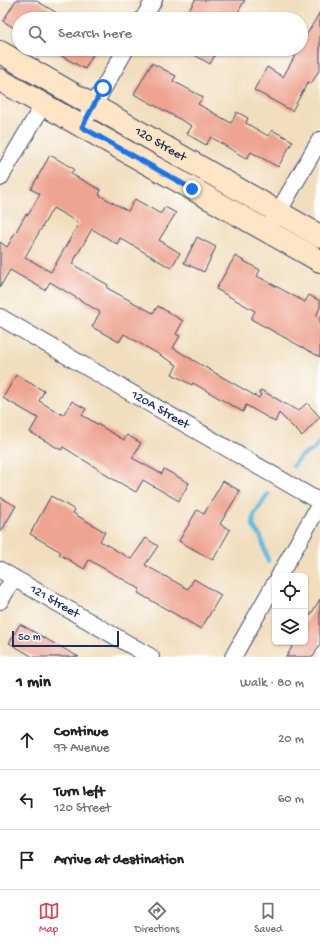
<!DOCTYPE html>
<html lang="en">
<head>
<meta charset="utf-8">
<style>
	:root { --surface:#fff; --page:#f2f2f2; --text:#222; --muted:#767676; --line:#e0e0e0; --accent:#d1495b }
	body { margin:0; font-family:"Gochi Hand",sans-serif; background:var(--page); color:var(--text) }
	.controls { position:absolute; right:12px; bottom:12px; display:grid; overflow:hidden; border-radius:6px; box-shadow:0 1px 3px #0004 }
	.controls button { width:36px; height:36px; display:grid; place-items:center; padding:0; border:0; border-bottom:1px solid var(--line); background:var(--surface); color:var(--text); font:20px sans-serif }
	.scale { position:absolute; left:12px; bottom:10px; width:107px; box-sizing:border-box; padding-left:4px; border:2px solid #1b2f5e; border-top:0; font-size:11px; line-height:14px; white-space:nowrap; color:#1b2f5e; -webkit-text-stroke:3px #fff; paint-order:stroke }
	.stop { position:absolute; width:12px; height:12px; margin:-9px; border:3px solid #1a73e8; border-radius:50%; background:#fff }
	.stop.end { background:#1a73e8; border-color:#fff; box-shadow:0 1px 4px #0008 }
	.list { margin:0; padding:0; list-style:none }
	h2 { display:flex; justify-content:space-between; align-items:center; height:52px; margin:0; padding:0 16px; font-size:17px }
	h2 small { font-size:13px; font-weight:400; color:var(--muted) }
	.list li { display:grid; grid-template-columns:26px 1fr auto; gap:12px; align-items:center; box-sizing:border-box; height:60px; padding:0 16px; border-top:1px solid var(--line) }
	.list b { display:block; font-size:15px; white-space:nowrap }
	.list p { margin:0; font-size:13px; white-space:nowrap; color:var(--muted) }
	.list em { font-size:13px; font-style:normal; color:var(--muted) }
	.icon { flex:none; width:22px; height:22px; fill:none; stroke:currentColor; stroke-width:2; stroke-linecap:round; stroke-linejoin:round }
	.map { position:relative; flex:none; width:320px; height:657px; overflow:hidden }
	.search { position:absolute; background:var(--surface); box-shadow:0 1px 3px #0004; left:12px; right:12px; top:12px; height:44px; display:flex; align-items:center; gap:10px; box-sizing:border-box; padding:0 14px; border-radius:22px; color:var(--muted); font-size:15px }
	.sheet { height:232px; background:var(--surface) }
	nav { display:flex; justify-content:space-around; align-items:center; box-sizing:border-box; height:56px; border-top:1px solid var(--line); background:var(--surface); font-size:11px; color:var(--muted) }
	nav a { display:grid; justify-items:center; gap:2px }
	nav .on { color:var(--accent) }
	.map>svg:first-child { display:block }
</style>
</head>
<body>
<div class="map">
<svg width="320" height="657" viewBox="0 0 320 657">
	<rect width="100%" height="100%" fill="#fff"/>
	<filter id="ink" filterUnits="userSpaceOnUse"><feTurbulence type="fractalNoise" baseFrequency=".025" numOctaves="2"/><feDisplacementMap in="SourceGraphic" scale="8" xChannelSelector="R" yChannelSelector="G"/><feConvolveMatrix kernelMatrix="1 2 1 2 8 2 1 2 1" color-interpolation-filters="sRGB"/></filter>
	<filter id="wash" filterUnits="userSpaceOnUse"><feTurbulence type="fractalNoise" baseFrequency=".012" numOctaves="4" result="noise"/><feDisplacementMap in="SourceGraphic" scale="16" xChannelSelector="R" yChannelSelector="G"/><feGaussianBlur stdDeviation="0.9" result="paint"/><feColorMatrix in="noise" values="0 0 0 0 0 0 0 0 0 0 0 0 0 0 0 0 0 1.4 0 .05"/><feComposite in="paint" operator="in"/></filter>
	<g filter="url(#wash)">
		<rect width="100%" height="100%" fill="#f1debe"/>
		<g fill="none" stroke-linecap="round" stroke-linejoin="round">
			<g stroke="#61b9de" stroke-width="4.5">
				<polyline points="293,466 301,456 314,449 320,441"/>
				<polyline points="268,561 261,537 253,526 254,515 268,494"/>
			</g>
		</g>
		<g id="blocks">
			<g fill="#eea491" fill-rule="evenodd">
				<polygon points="16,0 35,0 67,19 19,19 19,31 3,21"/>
				<polygon points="195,0 245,0 234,19 184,19"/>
				<polygon points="320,12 320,69 311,84 308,82 292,111 254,90 267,67 283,77 299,49 301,49 301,44"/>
				<polygon points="49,49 96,49 85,69"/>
				<polygon points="184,49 218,49 210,64"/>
				<polygon points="152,63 176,76 173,81 203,97 198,104 231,123 237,112 248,118 246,123 268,136 272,130 293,141 278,167 251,152 247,159 211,137 206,145 187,134 192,126 134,94"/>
				<path d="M50 155 74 169 71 174 101 190 99 195 128 211 135 199 159 213H161L165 207 176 213 159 240 180 253 171 268 120 238 117 244 92 229 72 264 108 285 107 288 153 313 158 306 183 321 176 334 180 336 173 348 203 366 259 398 261 395 259 393 261 390 298 411 307 403 320 417 302 436 279 413 275 422 246 405 243 412 193 383 192 385 172 374 177 365 124 334 119 342 92 327 100 312 50 282 45 290 10 270 0 287V242L7 247 26 214 28 215 40 194 31 189ZM53 208 79 223 51 272 25 257Z"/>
				<polygon points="197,237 216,247 204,272 184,263"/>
				<polygon points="235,256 260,270 257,276 305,302 309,295 320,301 320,308 316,316 320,317 320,357 251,319 255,311 216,289"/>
				<polygon points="16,375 44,391 39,401 63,415 72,401 86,409 82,415 124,440 127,435 141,443 132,458 162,474 164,469 189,483 179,501 143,480 136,492 106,475 106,474 63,447 61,450 30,432 38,418 3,398"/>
				<polygon points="223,481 240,491 220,524 230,530 213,560 179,541 197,510 204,514"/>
				<polygon points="51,496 75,510 73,513 105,532 100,541 131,559 146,538 158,546 145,565 188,589 194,579 221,595 201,629 138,593 140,589 89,560 84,569 59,554 61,552 30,534"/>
				<polygon points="0,497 16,506 0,533"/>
				<polygon points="320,599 320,644 313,657 286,657 295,642 305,642 305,624"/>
				<polygon points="20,624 55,644 79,657 33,657 9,643"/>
			</g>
		</g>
	</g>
	<g filter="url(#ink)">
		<use href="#blocks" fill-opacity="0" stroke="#3b496c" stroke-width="1"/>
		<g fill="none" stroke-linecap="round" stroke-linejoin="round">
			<defs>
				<g id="minor">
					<polyline points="143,19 154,0"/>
					<polyline points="88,115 126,49"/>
					<polyline points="0,178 43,105"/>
					<polyline points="273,221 320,140"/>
					<path id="s1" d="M0 317 320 502"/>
					<path id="s2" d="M0 570 151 657"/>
					<polyline points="279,576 320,504"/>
					<polyline points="0,601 14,578"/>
					<polyline points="233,657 275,583"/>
				</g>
				<g id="secondary">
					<path id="s3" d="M0 52 320 236"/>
					<polyline points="0,80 320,261"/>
				</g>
			</defs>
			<use href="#minor" stroke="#3b496c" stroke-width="18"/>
			<use href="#secondary" stroke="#3b496c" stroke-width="24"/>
			<use href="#minor" stroke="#fff" stroke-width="16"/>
			<use href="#secondary" stroke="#fde5c5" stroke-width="22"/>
		</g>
	</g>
	<g fill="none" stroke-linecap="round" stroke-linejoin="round" filter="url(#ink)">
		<polyline stroke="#1a73e8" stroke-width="5" points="103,88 82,127 192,189"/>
	</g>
	<g text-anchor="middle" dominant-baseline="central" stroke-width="3.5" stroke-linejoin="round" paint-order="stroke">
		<g font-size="13" fill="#1b2f5e" stroke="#fff">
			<text stroke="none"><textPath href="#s3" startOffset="185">120 Street</textPath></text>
			<text stroke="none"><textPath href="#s1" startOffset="185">120A Street</textPath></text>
			<text stroke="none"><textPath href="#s2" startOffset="63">121 Street</textPath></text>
		</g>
	</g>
</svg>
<div class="controls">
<button><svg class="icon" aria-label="locate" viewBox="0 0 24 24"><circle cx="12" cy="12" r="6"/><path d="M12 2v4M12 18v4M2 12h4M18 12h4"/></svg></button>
<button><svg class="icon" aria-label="layers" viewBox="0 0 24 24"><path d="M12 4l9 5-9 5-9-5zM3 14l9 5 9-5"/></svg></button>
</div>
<div class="scale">50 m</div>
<div class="stop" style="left:103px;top:88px"></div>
<div class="stop end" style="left:192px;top:189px"></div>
<div class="search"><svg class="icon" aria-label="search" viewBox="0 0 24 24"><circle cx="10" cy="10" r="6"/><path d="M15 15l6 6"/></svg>Search here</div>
</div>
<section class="sheet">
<h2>1 min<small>Walk · 80 m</small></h2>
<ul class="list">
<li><svg class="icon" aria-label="ahead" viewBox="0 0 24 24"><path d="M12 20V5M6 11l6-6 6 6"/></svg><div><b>Continue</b><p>97 Avenue</p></div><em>20 m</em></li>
<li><svg class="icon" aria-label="left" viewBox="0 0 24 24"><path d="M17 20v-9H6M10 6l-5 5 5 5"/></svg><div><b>Turn left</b><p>120 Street</p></div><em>60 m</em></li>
<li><svg class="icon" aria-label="arrive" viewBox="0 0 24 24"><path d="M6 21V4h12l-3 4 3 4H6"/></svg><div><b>Arrive at destination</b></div></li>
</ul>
</section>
<nav>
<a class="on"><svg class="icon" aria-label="map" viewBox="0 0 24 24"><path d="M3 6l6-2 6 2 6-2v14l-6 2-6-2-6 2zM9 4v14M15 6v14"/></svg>Map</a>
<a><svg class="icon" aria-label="directions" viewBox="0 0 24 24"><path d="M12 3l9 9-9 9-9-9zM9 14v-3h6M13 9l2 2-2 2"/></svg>Directions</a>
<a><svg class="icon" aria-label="saved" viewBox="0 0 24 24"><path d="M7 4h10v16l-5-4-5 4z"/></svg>Saved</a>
</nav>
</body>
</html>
